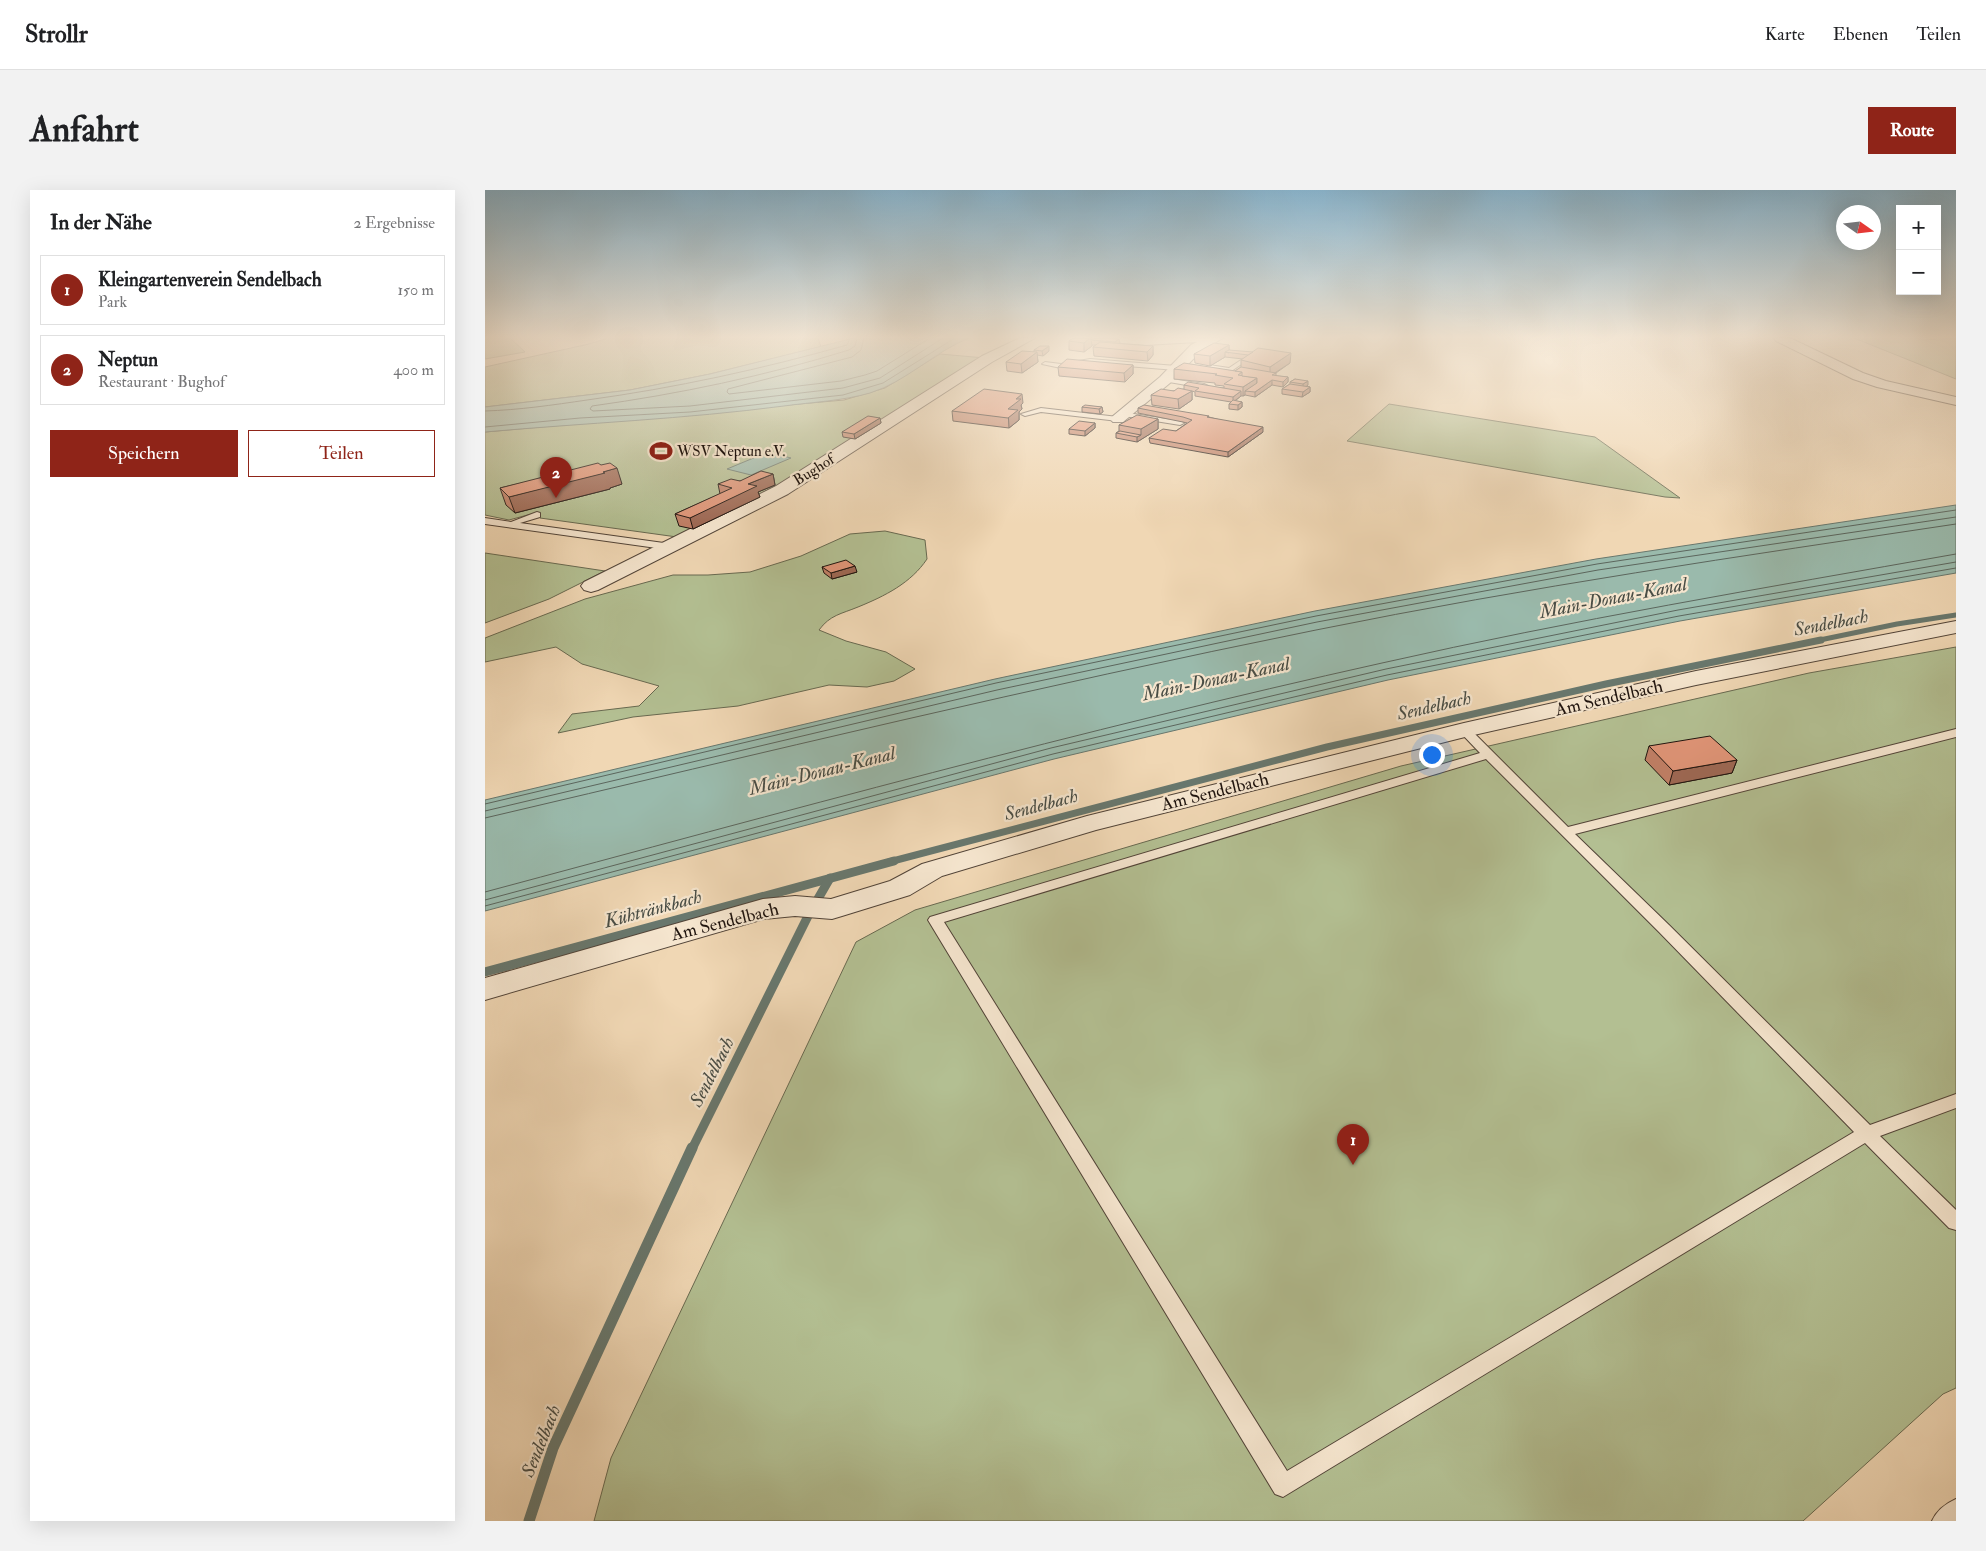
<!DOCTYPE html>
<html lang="de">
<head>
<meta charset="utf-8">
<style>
	:root { --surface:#fff; --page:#f2f2f2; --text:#202124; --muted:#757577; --line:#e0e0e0; --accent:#8f2418 }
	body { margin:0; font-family:"IM FELL Double Pica",serif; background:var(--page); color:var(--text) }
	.controls { position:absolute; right:15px; top:15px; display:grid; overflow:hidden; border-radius:0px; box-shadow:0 5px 20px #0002 }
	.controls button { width:45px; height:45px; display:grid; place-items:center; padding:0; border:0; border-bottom:1px solid var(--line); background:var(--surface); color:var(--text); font:25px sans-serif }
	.compass { position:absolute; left:1351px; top:15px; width:45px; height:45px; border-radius:50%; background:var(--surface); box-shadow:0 5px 20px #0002; rotate:104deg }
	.you { position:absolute; left:946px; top:564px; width:18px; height:18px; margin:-12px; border:4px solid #fff; border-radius:50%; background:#1a73e8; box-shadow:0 0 0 8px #1a73e833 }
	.badge { display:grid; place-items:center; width:32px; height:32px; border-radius:50%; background:var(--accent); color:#fff; font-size:16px; font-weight:700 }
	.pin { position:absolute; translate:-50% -41px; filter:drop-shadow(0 1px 2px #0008) }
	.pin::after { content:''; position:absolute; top:26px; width:18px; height:15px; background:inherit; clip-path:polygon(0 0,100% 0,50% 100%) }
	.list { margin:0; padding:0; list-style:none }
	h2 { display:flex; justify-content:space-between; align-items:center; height:65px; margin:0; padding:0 20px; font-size:21px }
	h2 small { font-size:16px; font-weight:400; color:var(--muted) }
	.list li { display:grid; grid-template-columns:32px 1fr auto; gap:15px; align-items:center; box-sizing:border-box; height:70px; margin:0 10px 10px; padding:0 10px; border:1px solid var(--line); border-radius:0px }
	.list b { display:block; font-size:19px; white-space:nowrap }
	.list p { margin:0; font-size:16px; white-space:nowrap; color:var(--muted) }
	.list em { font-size:16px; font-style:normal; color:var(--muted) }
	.actions { display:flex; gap:10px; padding:15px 20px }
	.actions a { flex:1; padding:11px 0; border:1px solid var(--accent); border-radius:0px; text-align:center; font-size:18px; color:var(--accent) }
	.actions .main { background:var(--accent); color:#fff }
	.map { position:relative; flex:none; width:1471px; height:1331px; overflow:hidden; border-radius:0px }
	header { display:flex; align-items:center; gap:30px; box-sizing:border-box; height:70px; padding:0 25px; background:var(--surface); border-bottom:1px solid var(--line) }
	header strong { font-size:24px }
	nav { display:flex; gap:28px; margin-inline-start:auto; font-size:18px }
	.intro { display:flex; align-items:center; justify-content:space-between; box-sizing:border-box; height:120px; padding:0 30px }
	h1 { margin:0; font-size:35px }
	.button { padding:12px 22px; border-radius:0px; background:var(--accent); color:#fff; font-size:18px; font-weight:700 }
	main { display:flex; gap:30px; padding:0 30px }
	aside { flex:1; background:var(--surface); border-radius:0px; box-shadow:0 5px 20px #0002 }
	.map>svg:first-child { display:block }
</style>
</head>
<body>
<header>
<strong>Strollr</strong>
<nav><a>Karte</a><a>Ebenen</a><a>Teilen</a></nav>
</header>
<div class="intro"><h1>Anfahrt</h1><a class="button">Route</a></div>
<main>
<aside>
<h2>In der Nähe<small>2 Ergebnisse</small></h2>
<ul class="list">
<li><span class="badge">1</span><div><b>Kleingartenverein Sendelbach</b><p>Park</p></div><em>150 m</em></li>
<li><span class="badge">2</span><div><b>Neptun</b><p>Restaurant · Bughof</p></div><em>400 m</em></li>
</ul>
<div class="actions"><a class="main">Speichern</a><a>Teilen</a></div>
</aside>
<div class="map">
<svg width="1471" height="1331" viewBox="0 0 1471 1331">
	<rect width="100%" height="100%" fill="#f0d7b4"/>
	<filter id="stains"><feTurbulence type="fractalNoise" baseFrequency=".004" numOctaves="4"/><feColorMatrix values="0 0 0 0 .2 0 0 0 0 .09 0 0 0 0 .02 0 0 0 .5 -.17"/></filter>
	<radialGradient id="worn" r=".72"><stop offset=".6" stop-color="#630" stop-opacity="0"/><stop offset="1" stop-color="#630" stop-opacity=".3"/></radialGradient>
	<g fill="#b3bf92" stroke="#686950">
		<polygon points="0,148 25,148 40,162 0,169"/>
		<polygon points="123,148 333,148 336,157 225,184 145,200 0,217 0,177 104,154"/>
		<polygon points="1369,148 1431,148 1438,150 1471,148 1471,189"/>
		<polygon points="455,164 500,168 291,299 192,347 55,328 50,323 24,330 0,325 0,242 359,210 400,198"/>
		<polygon points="904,214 1110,247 1195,308 1180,307 862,251"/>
		<path d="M400 341 440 350 442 369C426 393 400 406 373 417 356 424 345 425 334 440L361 451 401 462 430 479 409 491 382 497 344 495 253 516 148 527 73 543 87 524 154 516 174 496 97 474 71 457 0 472V448L100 409 188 385H223L265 382 316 366 365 344Z"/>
		<polygon points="0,363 120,381 64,409 0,433"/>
		<polygon points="1471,457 1471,1198 1458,1204 1318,1331 109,1331 126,1268 371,752 430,720 916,576 1324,483"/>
	</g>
	<g fill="#9abaac" stroke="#68776d">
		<path d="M369 148H484C449 162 421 192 385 203 357 211 328 212 299 216 200 229 100 233 0 242V217L145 200 225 184Z"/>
		<polygon points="283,262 306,268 266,285 242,279"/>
		<polygon points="1471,315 1471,383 1195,431 903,490 569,569 0,721 0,610 510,489 830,421 1111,369"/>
	</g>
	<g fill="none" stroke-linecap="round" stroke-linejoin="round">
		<g stroke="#5c665d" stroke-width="1">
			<path d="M372 148 370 156 364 160C280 186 194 204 107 216L105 219 108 221 205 216 358 198 395 188 458 148"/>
			<polyline points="379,148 376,160 367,167 243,199 242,202 244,204 356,191 380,185 392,181 445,148"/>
			<path d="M0 221C34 220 68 215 102 210 190 198 277 179 362 155L365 148"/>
			<polyline points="0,237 95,228 205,222 358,205 398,193 470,148"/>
			<polyline points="0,614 511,493 831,426 1112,374 1471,320"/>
			<polyline points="0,621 512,500 832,432 1113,380 1471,327"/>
			<path d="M0 628C277 563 553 496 831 440 1043 397 1257 366 1471 334"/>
			<path d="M0 702C298 622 596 540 897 473 1087 430 1279 398 1471 364"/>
			<polyline points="0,710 566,558 901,479 1193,420 1471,372"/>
			<polyline points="0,716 568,564 902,485 1194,426 1471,378"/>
		</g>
		<polyline stroke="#68776d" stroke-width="5" points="1330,451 1412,434 1471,425"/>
		<polyline stroke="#68776d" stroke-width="7" points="404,672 842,557 1121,494 1336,450"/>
		<g stroke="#68776d" stroke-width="9">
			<polyline points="0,782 409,671"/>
			<polyline points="207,959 323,726 345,688"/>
		</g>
		<polyline stroke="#68776d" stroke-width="11" points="44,1331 68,1258 207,958"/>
		<defs>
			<g id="service">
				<polygon points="605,169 691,176 694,178 691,180 605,173 576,178 557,174 560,172 576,174"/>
				<polygon points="756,170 758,171 758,173 745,182 721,177 724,175 744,178"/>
				<polygon points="680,188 719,194 723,196 719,198 678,191 677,190"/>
				<polygon points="556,218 633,227 637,229 633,231 556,222 540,226 536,224"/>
				<polygon points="636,222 695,231 699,233 695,235 639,226 635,224"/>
				<polygon points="52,322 55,323 55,327 35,333 186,354 191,357 186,360 0,334 0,328 26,332"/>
				<path d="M979 536 983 537 1083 637 1471 539V547L1090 644 1184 735 1385 935 1471 904V918L1395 946 1471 1020V1040L1464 1038 1380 953 798 1307 790 1304 443 730 445 727 995 563 973 540ZM1001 569 1174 742 1369 942 802 1281 459 732Z"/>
				<path d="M1471 1309V1331H1447C1452 1320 1460 1314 1471 1309Z"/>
			</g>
			<g id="minor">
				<polygon points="535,148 550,148 507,172 303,304 113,400 106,402 99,400 96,396 99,392 291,296 497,166"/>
				<polygon points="618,148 738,148 716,161 685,193 638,232 628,232 625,229 628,226 675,187 706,155 712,152 660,155 624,152 620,151"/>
				<polygon points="1289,148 1305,148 1378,183 1401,191 1471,207 1471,215 1392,197 1368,189 1291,151"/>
				<polygon points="1471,431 1471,443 1211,495 980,547 611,640 457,686 425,705 357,726 347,729 310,726 279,729 0,810 0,788 278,709 310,706 346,709 405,691 437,674 602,626 979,533 1211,481"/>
			</g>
		</defs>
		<use href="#service" stroke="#524438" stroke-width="2"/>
		<use href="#minor" stroke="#524438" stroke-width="2"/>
		<use href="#service" fill="#f5e5ce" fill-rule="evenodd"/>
		<use href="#minor" fill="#f5e5ce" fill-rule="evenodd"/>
	</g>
	<g fill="#c28067" stroke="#1e130e">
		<polygon points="621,148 634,154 668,156 668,165 663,171 609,166 608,157 611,155 607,155 607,156 599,162 584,160 584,151"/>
		<polygon points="744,155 744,160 805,173 791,183 791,186 803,187 803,192 798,197 787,195 770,207 760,205 758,206 756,206 750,211 757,212 757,217 753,220 744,219 744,214 746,212 710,206 710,202 707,201 707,210 694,219 667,215 666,205 699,199 699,195 739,198 739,196 730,195 730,193 689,189 689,179 750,181 756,177 756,170 758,169 740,167 725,176 710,173 709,164"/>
		<polygon points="549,160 564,161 558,166 552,165 553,172 537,183 522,181 521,172 549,162"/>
		<polygon points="648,175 648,184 640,192 574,186 573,177"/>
		<polygon points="810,189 823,195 822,196 825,197 825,202 817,207 797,204 797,199 805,194 805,192"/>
		<polygon points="538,213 536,215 537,219 534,222 534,230 524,238 468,231 467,221"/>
		<polygon points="597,217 617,217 618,222 615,224 597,222"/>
		<polygon points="653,218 724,227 778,242 743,267 665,253 664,248 691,241 702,233 698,232 653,223"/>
		<polygon points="395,228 396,233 370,249 358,247 357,242"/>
		<polygon points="673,229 673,239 652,252 631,248 631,243 634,241 634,235"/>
		<polygon points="610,233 610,238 600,246 584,244 584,239"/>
		<polygon points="116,275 137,294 125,298 125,299 30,323 21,315 15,298"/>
		<polygon points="288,284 290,295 273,302 275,307 208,339 194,336 190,324 235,304 233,294 255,291"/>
		<polygon points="337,377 372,382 347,389 339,383"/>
		<polygon points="1164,556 1252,570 1247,583 1184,595 1160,570"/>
	</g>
	<g fill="#9e6854" stroke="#1e130e">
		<polygon points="605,148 606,148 607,156 599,162 599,153"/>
		<polygon points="634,149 635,153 630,157 630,152"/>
		<polygon points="744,155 744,163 740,162 740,167 725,176 725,166"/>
		<polygon points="564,156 564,161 558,166 557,161"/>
		<polygon points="668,156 668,165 663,171 662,162"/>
		<polygon points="552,162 553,172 537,183 536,174"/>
		<polygon points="806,163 805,173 785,186 785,177"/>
		<polygon points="648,175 648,184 640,192 639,183"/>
		<polygon points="803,187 803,192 798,197 798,192"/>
		<polygon points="772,188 772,198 760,201 760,205 758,206 758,197"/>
		<polygon points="787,190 787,195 770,207 770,202"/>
		<polygon points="823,191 823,195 818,199 818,194"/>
		<polygon points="825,197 825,202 817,207 818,202"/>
		<polygon points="707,201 707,210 694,219 693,209"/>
		<polygon points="756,201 756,206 748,212 748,207"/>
		<polygon points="537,204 538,213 536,215 537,219 534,222 534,230 524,238 523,219 531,209"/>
		<polygon points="757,212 757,217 753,220 753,215"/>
		<polygon points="617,217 618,222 615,224 614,219"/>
		<polygon points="395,228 396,233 370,249 369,244"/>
		<polygon points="673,229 673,239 652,252 652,247 656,245 656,239"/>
		<polygon points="610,233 610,238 600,246 600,241"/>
		<polygon points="778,237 778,242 743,267 743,262"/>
		<polygon points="132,278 137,294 125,298 125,299 30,323 24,307"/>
		<polygon points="288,284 290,295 273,302 275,307 208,339 205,328 263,294"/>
		<polygon points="370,376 372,382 347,389 346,383"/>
		<polygon points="1252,570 1247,583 1184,595 1188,581"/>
	</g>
	<g fill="#e19578" stroke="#1e130e">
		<polygon points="588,148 605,148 599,153 584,151"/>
		<polygon points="606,148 621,148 634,149 630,152 607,150"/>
		<polygon points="615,152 668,156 662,162 608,157"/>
		<polygon points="729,153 744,155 725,166 709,164"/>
		<polygon points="555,156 564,156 557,161 549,160"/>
		<polygon points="773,158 806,163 785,177 756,170"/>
		<polygon points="744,160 768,162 763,165 740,162"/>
		<polygon points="537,161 552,162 536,174 521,172"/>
		<polygon points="582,169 648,175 639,183 573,177"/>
		<polygon points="699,173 757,182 753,185 772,188 758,197 739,194 748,188 730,185 732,184 689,179"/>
		<polygon points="756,177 791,183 787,185 803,187 798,192 787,190 770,202 760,201 772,193 772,188 757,186 757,182 750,181"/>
		<polygon points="810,189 823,191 818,194 805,192"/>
		<polygon points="703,192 756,201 748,207 710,201 714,198 699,195"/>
		<polygon points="805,194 825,197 818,202 797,199"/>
		<polygon points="693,198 707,201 693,209 666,205 676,199 689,201"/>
		<polygon points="499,199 537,204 531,209 536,209 523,219 533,220 523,228 467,221"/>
		<polygon points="748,210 757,212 753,215 744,214"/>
		<polygon points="600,215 617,217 614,219 597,217"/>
		<polygon points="659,215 724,226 722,227 778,237 743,262 664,248 678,239 691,241 707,230 698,227 653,218"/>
		<polygon points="652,225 673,229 656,239 634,235"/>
		<polygon points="383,226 395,228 369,244 357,242"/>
		<polygon points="594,231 610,233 600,241 584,239"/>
		<polygon points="635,241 656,245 652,247 631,243"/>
		<polygon points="113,273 116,275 125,273 132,278 118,282 120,283 24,307 15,298"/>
		<polygon points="276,281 288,284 263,294 272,296 205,328 190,324 247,298 233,294 246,289 255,291"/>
		<polygon points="361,370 370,376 346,383 337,377"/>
		<polygon points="1225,546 1252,570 1188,581 1164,556"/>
	</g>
	<linearGradient id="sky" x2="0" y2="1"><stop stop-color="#89b6d0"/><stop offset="0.44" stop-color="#f8eddd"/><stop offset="1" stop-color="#f8eddd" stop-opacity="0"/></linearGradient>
	<rect width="1471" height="334" fill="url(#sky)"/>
	<defs>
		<symbol id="stadium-bare" viewBox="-9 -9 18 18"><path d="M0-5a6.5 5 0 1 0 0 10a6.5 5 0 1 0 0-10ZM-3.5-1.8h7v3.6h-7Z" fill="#8f2418" stroke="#f5e5ce" stroke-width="2.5" paint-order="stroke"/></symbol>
	</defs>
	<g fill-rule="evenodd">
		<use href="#stadium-bare" x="160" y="245" width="32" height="32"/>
	</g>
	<g text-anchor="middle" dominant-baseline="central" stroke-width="4.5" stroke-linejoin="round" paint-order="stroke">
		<g font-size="15" fill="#1e130e" stroke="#f5e5ce" text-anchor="start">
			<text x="192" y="261">WSV Neptun e.V.</text>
		</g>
		<g font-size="15" fill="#1e130e" stroke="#f5e5ce">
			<text transform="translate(329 280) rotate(-32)">Bughof</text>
		</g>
		<g font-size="18" fill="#1e130e" stroke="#f5e5ce">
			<text transform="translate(1124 508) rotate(-13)">Am Sendelbach</text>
			<text transform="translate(730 602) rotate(-14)">Am Sendelbach</text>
			<text transform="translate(240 732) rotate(-14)">Am Sendelbach</text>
		</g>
		<g font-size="19" font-style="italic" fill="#494d45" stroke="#f5e5ce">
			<text transform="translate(1128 408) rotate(-11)">Main-Donau-Kanal</text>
			<text transform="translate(1346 433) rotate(-11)">Sendelbach</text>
			<text transform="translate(731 489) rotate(-12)">Main-Donau-Kanal</text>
			<text transform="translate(949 516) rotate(-13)">Sendelbach</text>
			<text transform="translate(337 581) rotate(-14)">Main-Donau-Kanal</text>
			<text transform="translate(556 615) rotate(-15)">Sendelbach</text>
			<text transform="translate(168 719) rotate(-15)">Kühtränkbach</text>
			<text transform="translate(227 882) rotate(-63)">Sendelbach</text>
			<text transform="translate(56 1251) rotate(-68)">Sendelbach</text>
		</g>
	</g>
	<rect width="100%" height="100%" filter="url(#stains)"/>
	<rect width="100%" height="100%" fill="url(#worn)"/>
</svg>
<div class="controls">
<button>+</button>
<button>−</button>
</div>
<svg class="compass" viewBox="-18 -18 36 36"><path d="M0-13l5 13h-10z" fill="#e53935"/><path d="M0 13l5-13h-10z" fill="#757577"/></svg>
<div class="you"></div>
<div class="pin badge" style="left:868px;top:975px">1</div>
<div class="pin badge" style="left:71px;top:308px">2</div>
</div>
</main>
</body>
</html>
